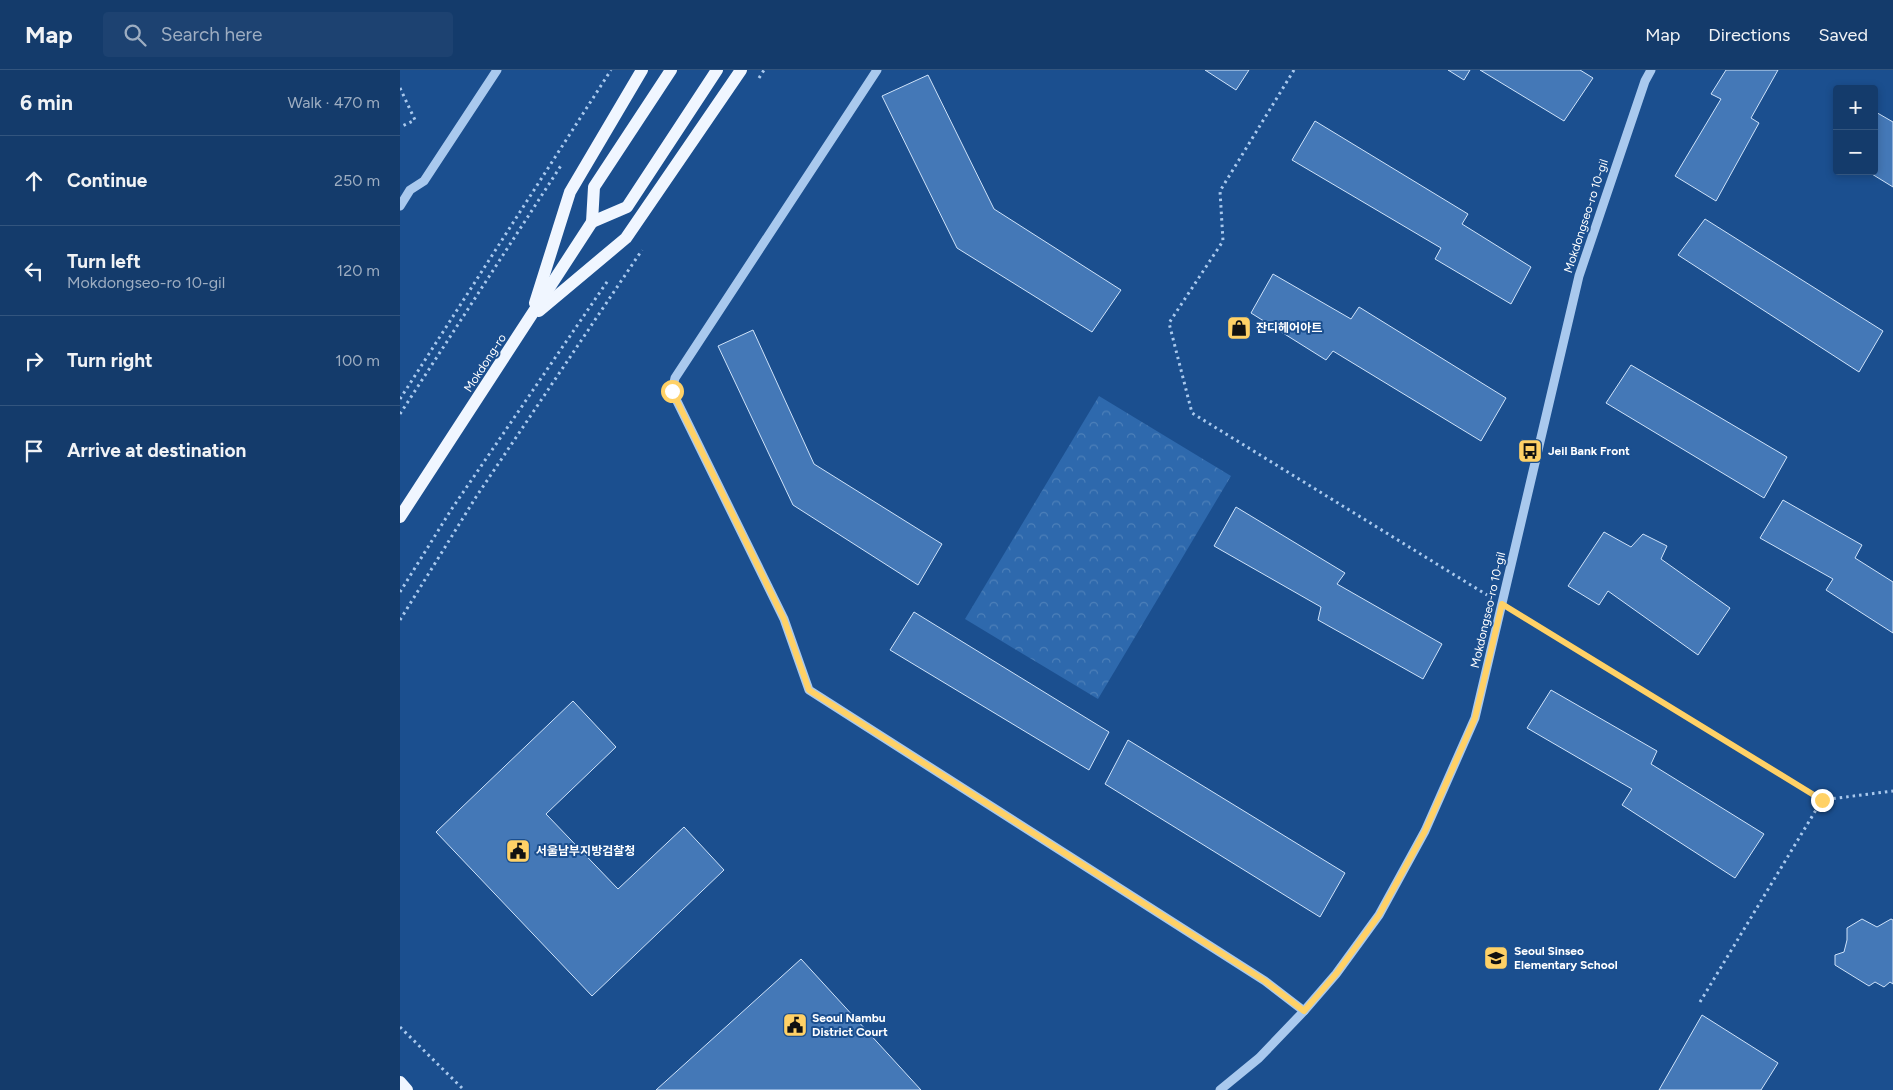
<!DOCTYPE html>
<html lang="en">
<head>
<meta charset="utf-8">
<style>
	:root { --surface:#143b6b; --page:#1d4271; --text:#f1f3f6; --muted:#9dadc1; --line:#33557e }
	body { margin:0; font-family:Figtree,"Noto Sans KR",sans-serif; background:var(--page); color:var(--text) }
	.controls { position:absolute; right:15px; top:15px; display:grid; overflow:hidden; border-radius:5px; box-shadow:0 2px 8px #0003 }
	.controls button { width:45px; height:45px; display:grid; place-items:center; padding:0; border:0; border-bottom:1px solid var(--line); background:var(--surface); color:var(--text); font:25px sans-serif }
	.stop { position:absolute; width:15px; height:15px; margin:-11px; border:4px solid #ffd166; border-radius:50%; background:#fff }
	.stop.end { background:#ffd166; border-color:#fff; box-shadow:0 1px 5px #0008 }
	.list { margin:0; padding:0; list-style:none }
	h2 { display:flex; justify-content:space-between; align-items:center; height:65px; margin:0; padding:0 20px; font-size:21px }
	h2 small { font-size:16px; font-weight:400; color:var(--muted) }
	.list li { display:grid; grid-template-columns:32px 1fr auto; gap:15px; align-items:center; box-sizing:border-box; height:90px; padding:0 20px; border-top:1px solid var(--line) }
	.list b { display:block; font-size:19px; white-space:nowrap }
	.list p { margin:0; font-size:16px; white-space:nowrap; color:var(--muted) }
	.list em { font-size:16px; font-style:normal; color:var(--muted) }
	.icon { flex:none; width:28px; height:28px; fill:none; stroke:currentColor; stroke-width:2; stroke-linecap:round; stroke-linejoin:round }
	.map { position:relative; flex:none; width:1493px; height:1020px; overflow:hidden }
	header { display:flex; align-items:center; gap:30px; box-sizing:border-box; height:70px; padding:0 25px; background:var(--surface); border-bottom:1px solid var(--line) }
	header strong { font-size:24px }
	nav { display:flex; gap:28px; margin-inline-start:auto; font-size:18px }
	.search { width:350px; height:45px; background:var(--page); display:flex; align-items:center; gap:12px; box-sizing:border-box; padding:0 18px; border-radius:5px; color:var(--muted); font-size:19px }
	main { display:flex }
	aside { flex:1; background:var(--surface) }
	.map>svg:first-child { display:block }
</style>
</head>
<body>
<header>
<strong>Map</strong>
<div class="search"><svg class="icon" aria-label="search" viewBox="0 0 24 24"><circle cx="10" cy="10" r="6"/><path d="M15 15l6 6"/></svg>Search here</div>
<nav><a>Map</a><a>Directions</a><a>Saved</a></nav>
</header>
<main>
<aside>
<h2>6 min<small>Walk · 470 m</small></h2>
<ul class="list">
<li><svg class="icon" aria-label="ahead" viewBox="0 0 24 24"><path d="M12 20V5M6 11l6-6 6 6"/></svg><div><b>Continue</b></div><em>250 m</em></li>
<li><svg class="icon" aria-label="left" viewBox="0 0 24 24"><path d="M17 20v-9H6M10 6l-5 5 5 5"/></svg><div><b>Turn left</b><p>Mokdongseo-ro 10-gil</p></div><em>120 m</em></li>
<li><svg class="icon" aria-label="right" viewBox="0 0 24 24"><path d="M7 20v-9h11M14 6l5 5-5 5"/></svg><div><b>Turn right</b></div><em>100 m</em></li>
<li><svg class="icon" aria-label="arrive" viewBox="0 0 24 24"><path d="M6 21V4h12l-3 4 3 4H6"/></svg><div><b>Arrive at destination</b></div></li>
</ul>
</aside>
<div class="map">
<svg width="1493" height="1020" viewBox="0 0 1493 1020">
	<defs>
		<pattern id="park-crowns" width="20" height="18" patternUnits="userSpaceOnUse" patternTransform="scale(1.25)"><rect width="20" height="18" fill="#2e69ad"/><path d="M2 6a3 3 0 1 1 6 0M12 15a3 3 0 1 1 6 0" fill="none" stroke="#4d80b9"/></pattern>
	</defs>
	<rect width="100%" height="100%" fill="#1b4f8f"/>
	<polygon fill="url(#park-crowns)" points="699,326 831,406 698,629 565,549"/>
	<g fill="#4478b7" stroke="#cfe3fa">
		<polygon points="805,0 849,0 836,20"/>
		<polygon points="1048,0 1070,0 1064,10"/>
		<polygon points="1080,0 1180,0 1193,8 1164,51"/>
		<polygon points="1326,0 1378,0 1351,48 1359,53 1316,131 1275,106 1321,29 1311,24"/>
		<polygon points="528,5 594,139 721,220 692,262 557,178 482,26"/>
		<polygon points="1474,41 1493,52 1493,117 1467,101 1474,101"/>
		<polygon points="915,51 1068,144 1062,154 1131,197 1111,234 1035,189 1041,178 892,90"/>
		<polygon points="1305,149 1483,261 1459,302 1278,185"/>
		<polygon points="873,204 951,249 959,237 1106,328 1081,371 933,281 926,290 851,243"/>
		<polygon points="353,260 414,394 542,474 518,515 393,435 318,276"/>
		<polygon points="1231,295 1387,387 1364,428 1206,333"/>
		<polygon points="1383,430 1462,475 1455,488 1493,512 1493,563 1426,520 1433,509 1360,468"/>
		<polygon points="836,437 945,503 937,514 1042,574 1023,609 918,550 921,537 814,476"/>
		<polygon points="1204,462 1231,477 1243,464 1267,476 1261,489 1330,538 1298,585 1208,521 1199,535 1168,516"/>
		<polygon points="514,542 709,662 689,700 490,580"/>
		<polygon points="1151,620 1257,681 1251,694 1364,764 1335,808 1222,735 1232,719 1127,658"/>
		<polygon points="173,631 216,677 146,744 218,819 284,757 324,800 192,926 36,762"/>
		<polygon points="728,670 945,803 920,847 705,714"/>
		<polygon points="1462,849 1477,857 1491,849 1493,850 1493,914 1490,912 1484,917 1475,912 1469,916 1435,895 1435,885 1444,882 1447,870 1447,858"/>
		<polygon points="401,889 521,1020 256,1020"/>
		<polygon points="1302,945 1378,993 1361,1020 1259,1020"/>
	</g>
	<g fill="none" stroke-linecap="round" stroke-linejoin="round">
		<g stroke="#a9c9ee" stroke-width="3" stroke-dasharray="2.5 4" stroke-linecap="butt">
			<polyline points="894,0 820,121 823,171 769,253 792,343 1087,525"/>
			<polyline points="359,8 364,0"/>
			<polyline points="0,18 15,50 0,57"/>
			<polyline points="0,329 211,0"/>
			<polyline points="0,344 162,94"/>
			<polyline points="0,522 51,440 209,209"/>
			<polyline points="1116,542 1422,730 1493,721"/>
			<polyline points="0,550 76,427 242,180"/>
			<polyline points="1300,932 1422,730"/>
			<polyline points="0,957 64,1020"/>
		</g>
		<g stroke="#a9c9ee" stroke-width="9">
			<polyline points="477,0 275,308 272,321 384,549 409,620 865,911 904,941"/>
			<polyline points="0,136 10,120 24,111 97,0"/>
			<polyline points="820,1020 859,988 904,941 936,904 979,845 1025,761 1075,648 1179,206 1245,11 1251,0"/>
		</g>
		<g stroke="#f0f6ff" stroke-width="12">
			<polyline points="192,152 227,137 317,0"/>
			<polyline points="135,233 170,122 242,0"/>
			<polyline points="139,241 226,168 341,0"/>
			<polyline points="0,447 192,152 194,117 271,0"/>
			<polyline points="0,1012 7,1020"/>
		</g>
	</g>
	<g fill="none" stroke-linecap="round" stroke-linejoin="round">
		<polyline stroke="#ffd166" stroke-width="6" points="272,321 384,549 409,620 865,911 904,941 936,904 979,845 1025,761 1075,648 1102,534 1422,730"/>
	</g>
	<defs>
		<symbol id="shop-square" viewBox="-11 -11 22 22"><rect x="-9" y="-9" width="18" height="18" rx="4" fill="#ffd166" stroke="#1b4f8f"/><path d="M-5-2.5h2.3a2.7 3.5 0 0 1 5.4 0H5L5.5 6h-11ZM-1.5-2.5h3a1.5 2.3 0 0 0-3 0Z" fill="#111"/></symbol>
		<symbol id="bus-square" viewBox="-11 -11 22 22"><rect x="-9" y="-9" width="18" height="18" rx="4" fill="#ffd166" stroke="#1b4f8f"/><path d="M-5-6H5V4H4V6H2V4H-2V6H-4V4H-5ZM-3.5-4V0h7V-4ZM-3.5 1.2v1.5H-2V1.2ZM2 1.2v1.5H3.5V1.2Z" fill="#111"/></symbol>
		<symbol id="civic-square" viewBox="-11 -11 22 22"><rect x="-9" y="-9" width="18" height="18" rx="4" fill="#ffd166" stroke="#1b4f8f"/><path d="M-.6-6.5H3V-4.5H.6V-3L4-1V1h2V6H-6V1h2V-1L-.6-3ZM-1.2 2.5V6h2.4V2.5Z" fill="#111"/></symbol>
		<symbol id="school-square" viewBox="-11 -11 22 22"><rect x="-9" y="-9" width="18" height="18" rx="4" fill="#ffd166" stroke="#1b4f8f"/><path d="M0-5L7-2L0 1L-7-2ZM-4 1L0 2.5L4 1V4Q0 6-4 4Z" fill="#111"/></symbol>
	</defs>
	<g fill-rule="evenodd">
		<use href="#shop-square" x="825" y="244" width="28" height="28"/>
		<use href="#bus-square" x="1116" y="367" width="28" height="28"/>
		<use href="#civic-square" x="104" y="767" width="28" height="28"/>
		<use href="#school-square" x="1082" y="874" width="28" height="28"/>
		<use href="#civic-square" x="381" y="941" width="28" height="28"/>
	</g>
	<g text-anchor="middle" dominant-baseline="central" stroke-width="4" stroke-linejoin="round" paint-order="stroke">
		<g font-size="12" fill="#fff" stroke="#1b4f8f">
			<text transform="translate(1186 146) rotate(-72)">Mokdongseo-ro 10-gil</text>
			<text transform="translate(85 293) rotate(-57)">Mokdong-ro</text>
			<text transform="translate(1088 540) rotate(-77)">Mokdongseo-ro 10-gil</text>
		</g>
		<g font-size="12" font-weight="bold" fill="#fff" stroke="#1b4f8f" text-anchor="start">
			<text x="856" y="258">잔디헤어아트</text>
			<text x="1148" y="381">Jeil Bank Front</text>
			<text x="136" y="781">서울남부지방검찰청</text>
			<text x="1114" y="881">Seoul Sinseo<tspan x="1114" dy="14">Elementary School</tspan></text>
			<text x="412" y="948">Seoul Nambu<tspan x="412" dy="14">District Court</tspan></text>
		</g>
	</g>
</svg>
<div class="controls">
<button>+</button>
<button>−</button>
</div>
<div class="stop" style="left:272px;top:321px"></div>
<div class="stop end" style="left:1422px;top:730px"></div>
</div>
</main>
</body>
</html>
